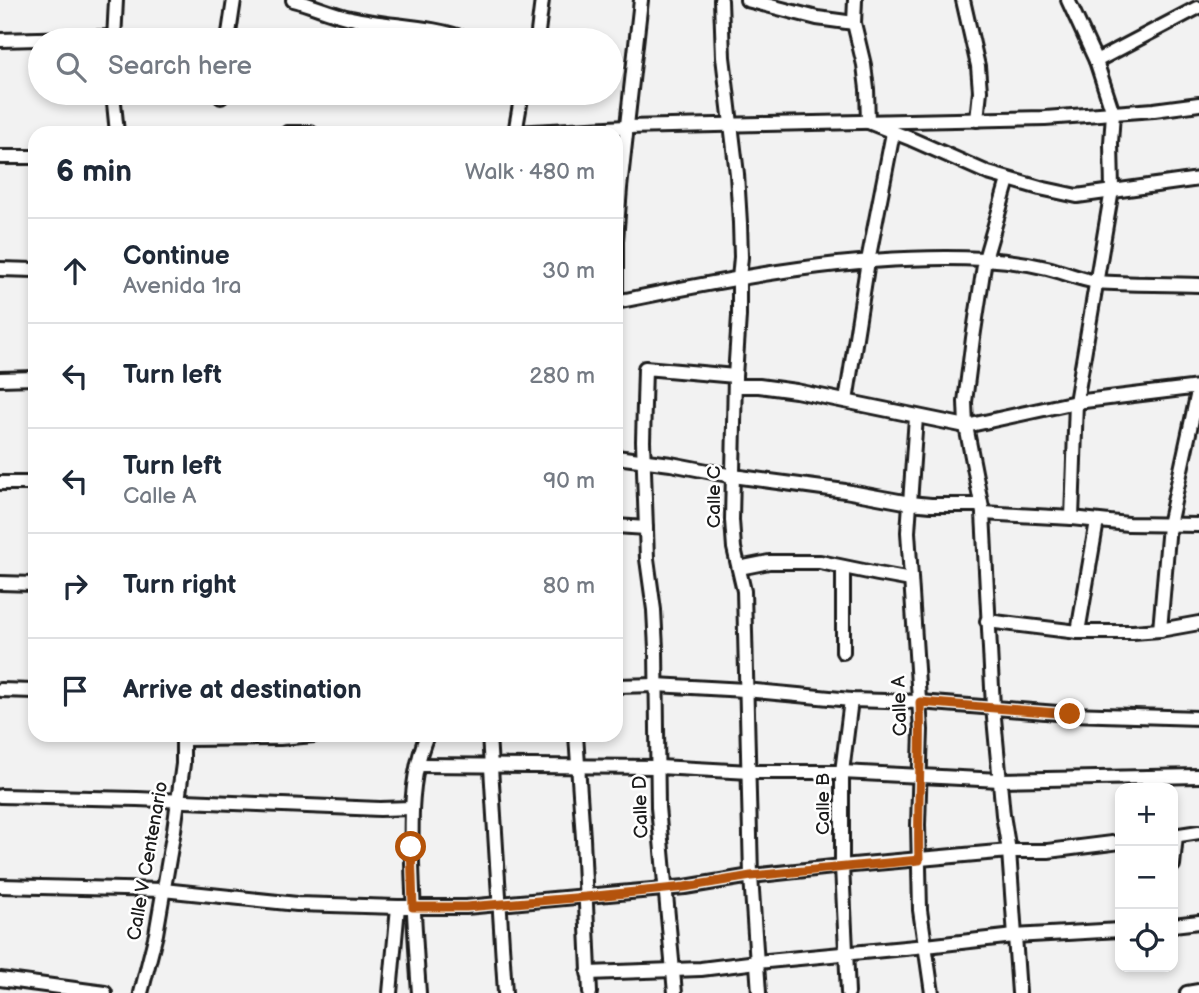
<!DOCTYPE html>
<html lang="en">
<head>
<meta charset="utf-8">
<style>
	:root { --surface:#fff; --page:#f2f2f3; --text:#1f2937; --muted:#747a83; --line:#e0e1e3 }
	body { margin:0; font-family:"Balsamiq Sans",sans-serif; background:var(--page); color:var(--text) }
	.controls { position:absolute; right:21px; bottom:21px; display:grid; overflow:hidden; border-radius:14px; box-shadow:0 4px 10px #0003 }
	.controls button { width:63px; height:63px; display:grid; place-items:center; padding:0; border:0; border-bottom:2px solid var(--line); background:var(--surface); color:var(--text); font:35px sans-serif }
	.stop { position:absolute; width:21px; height:21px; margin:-16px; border:5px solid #b45309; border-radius:50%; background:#fff }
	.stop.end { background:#b45309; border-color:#fff; box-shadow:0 2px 7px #0008 }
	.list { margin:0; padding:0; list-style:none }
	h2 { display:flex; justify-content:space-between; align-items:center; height:91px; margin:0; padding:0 28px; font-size:30px }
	h2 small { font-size:23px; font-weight:400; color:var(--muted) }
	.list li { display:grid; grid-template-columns:46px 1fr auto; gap:21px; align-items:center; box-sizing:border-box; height:105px; padding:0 28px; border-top:2px solid var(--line) }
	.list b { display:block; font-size:26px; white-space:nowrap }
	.list p { margin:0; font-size:23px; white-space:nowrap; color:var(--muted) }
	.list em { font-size:23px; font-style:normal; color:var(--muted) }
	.icon { flex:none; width:38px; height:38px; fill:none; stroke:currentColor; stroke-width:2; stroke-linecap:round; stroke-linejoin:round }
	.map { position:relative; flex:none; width:1199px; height:993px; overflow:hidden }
	.search { position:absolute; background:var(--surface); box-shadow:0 4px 10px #0003; left:28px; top:28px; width:595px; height:77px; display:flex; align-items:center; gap:18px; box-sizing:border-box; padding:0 24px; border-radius:38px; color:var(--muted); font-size:26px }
	.panel { position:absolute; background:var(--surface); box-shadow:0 4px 10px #0003; left:28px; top:126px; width:595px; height:616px; border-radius:21px }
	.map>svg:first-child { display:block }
</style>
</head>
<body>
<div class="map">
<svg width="1199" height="993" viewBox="0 0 1199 993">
	<rect width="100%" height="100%" fill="#f2f2f2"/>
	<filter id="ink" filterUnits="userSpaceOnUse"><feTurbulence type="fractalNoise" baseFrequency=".0143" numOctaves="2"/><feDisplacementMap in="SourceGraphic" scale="14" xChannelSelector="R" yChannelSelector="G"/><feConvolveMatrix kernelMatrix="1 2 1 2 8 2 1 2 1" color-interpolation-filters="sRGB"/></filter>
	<g filter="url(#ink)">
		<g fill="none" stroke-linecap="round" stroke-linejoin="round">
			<defs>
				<g id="street">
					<path d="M293 0C313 5 331 14 351 18 390 27 431 25 469 40"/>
					<polyline points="721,0 723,57 737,174 740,223 741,257 739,279 739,316 735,376 732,520 734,548 744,591 751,876 759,993"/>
					<polyline points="747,0 817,18 854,23"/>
					<polyline points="855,0 854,23 864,65 867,89 868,122 911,139 988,173 1040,188 1077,196 1199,179"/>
					<polyline points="963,0 978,66 980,91 977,120"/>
					<polyline points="1068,0 1096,61 1113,113 1111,143 1112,190 1076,402 1072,518"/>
					<polyline points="0,40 114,37"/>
					<polyline points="114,40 116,0"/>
					<polyline points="228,40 234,0"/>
					<polyline points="537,40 542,0"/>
					<polyline points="1096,61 1197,8"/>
					<polyline points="113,93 117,133"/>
					<polyline points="221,97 221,93"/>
					<polyline points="287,133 311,133"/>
					<polyline points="514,133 626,127 1045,118 1154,110 1199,104"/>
					<polyline points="515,133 522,93"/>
					<polyline points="0,157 35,157"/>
					<polyline points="1008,180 985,259 973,338 965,402 966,426 983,513 993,707 1003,815 1009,851 1019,993"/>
					<polyline points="0,269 35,270"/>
					<path d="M616 302C736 277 861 253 984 259 1005 260 1026 263 1047 268 1064 272 1081 280 1098 282 1132 285 1166 283 1199 285"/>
					<polyline points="616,302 616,241 620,188 641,0"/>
					<polyline points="0,379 35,378"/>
					<polyline points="736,386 759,386 796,391 966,426 1076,402 1199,387 1169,525 1160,630"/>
					<polyline points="846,401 868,261 893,133"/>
					<polyline points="916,417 908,532 921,730 918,825 920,910 932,993"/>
					<polyline points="616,457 671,464 733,476 845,491 910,503 931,505 980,505"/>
					<polyline points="0,483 35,483"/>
					<polyline points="983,513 1072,518 1128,524 1199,525"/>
					<polyline points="616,526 646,528"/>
					<polyline points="739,568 769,562 820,562 878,574 911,580"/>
					<polyline points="843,568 843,652"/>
					<polyline points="0,583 35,584"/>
					<polyline points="987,621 1078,632 1133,632 1160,630 1199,623"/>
					<polyline points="1078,632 1097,521"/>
					<polyline points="616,686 656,685 745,690 851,700 920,702 1070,714 1199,718"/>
					<polyline points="0,690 35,691"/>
					<polyline points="489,735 505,993"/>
					<polyline points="576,735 583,838 590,993"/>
					<polyline points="183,739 280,738 314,735"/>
					<polyline points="418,765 659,767 750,772 842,772 1000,780 1199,776"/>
					<polyline points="0,796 137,799 380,809 411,808"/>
					<polyline points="1173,836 1199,832"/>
					<polyline points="1173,865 1176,835"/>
					<polyline points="0,886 163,890 297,904 398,907 466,907 685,887 751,876 842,866 1009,851 1048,851 1120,842"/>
					<polyline points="1173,925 1199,922"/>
					<polyline points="588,973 701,969 757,962 926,946 1014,936 1120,930"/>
					<polyline points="0,979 105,993"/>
					<polyline points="141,993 156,934 174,830 183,764 183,735"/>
					<polyline points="390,993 398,907"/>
					<path d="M419 993C416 950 413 906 412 863 411 819 410 776 427 735"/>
					<polyline points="675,993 658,807 656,649 654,610 647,559 643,441 645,368 735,376"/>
					<polyline points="848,993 842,866 842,772 851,700"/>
					<polyline points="1187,993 1199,991"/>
				</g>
			</defs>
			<use href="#street" stroke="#1c1c1c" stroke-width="18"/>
			<use href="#street" stroke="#fff" stroke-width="12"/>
		</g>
	</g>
	<g fill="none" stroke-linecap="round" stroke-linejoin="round" filter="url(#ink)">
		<path stroke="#b45309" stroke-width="9" d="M411 847 413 907H466L586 897 685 887 751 876 919 860C917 807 922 755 920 702L1070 714"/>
	</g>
	<g text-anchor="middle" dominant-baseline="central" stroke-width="5" stroke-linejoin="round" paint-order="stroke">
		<g font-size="19" fill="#1c1c1c" stroke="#fff">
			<text transform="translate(714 497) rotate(-90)">Calle C</text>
			<text transform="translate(900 706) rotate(-92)">Calle A</text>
			<text transform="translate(823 804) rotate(-90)">Calle B</text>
			<text transform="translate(641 807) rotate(-92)">Calle D</text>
			<text transform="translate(148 861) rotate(-80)">Calle V Centenario</text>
		</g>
	</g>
</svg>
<div class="controls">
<button>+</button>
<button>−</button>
<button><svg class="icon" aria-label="locate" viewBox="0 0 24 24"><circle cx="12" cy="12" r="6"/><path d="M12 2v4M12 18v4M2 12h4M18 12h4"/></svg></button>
</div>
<div class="stop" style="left:411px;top:847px"></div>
<div class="stop end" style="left:1070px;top:714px"></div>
<div class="search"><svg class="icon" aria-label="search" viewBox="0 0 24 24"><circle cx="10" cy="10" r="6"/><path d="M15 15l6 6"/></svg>Search here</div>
<section class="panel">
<h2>6 min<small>Walk · 480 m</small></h2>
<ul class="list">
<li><svg class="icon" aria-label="ahead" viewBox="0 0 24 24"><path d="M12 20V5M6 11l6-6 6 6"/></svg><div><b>Continue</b><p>Avenida 1ra</p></div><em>30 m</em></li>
<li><svg class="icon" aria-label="left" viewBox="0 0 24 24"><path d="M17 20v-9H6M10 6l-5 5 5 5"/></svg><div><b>Turn left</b></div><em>280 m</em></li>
<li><svg class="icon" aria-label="left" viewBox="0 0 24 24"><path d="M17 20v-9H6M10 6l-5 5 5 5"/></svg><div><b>Turn left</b><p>Calle A</p></div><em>90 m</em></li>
<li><svg class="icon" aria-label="right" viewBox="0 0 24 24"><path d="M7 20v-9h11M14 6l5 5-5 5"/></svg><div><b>Turn right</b></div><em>80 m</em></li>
<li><svg class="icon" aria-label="arrive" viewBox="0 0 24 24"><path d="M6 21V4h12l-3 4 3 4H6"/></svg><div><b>Arrive at destination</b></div></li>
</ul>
</section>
</div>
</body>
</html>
